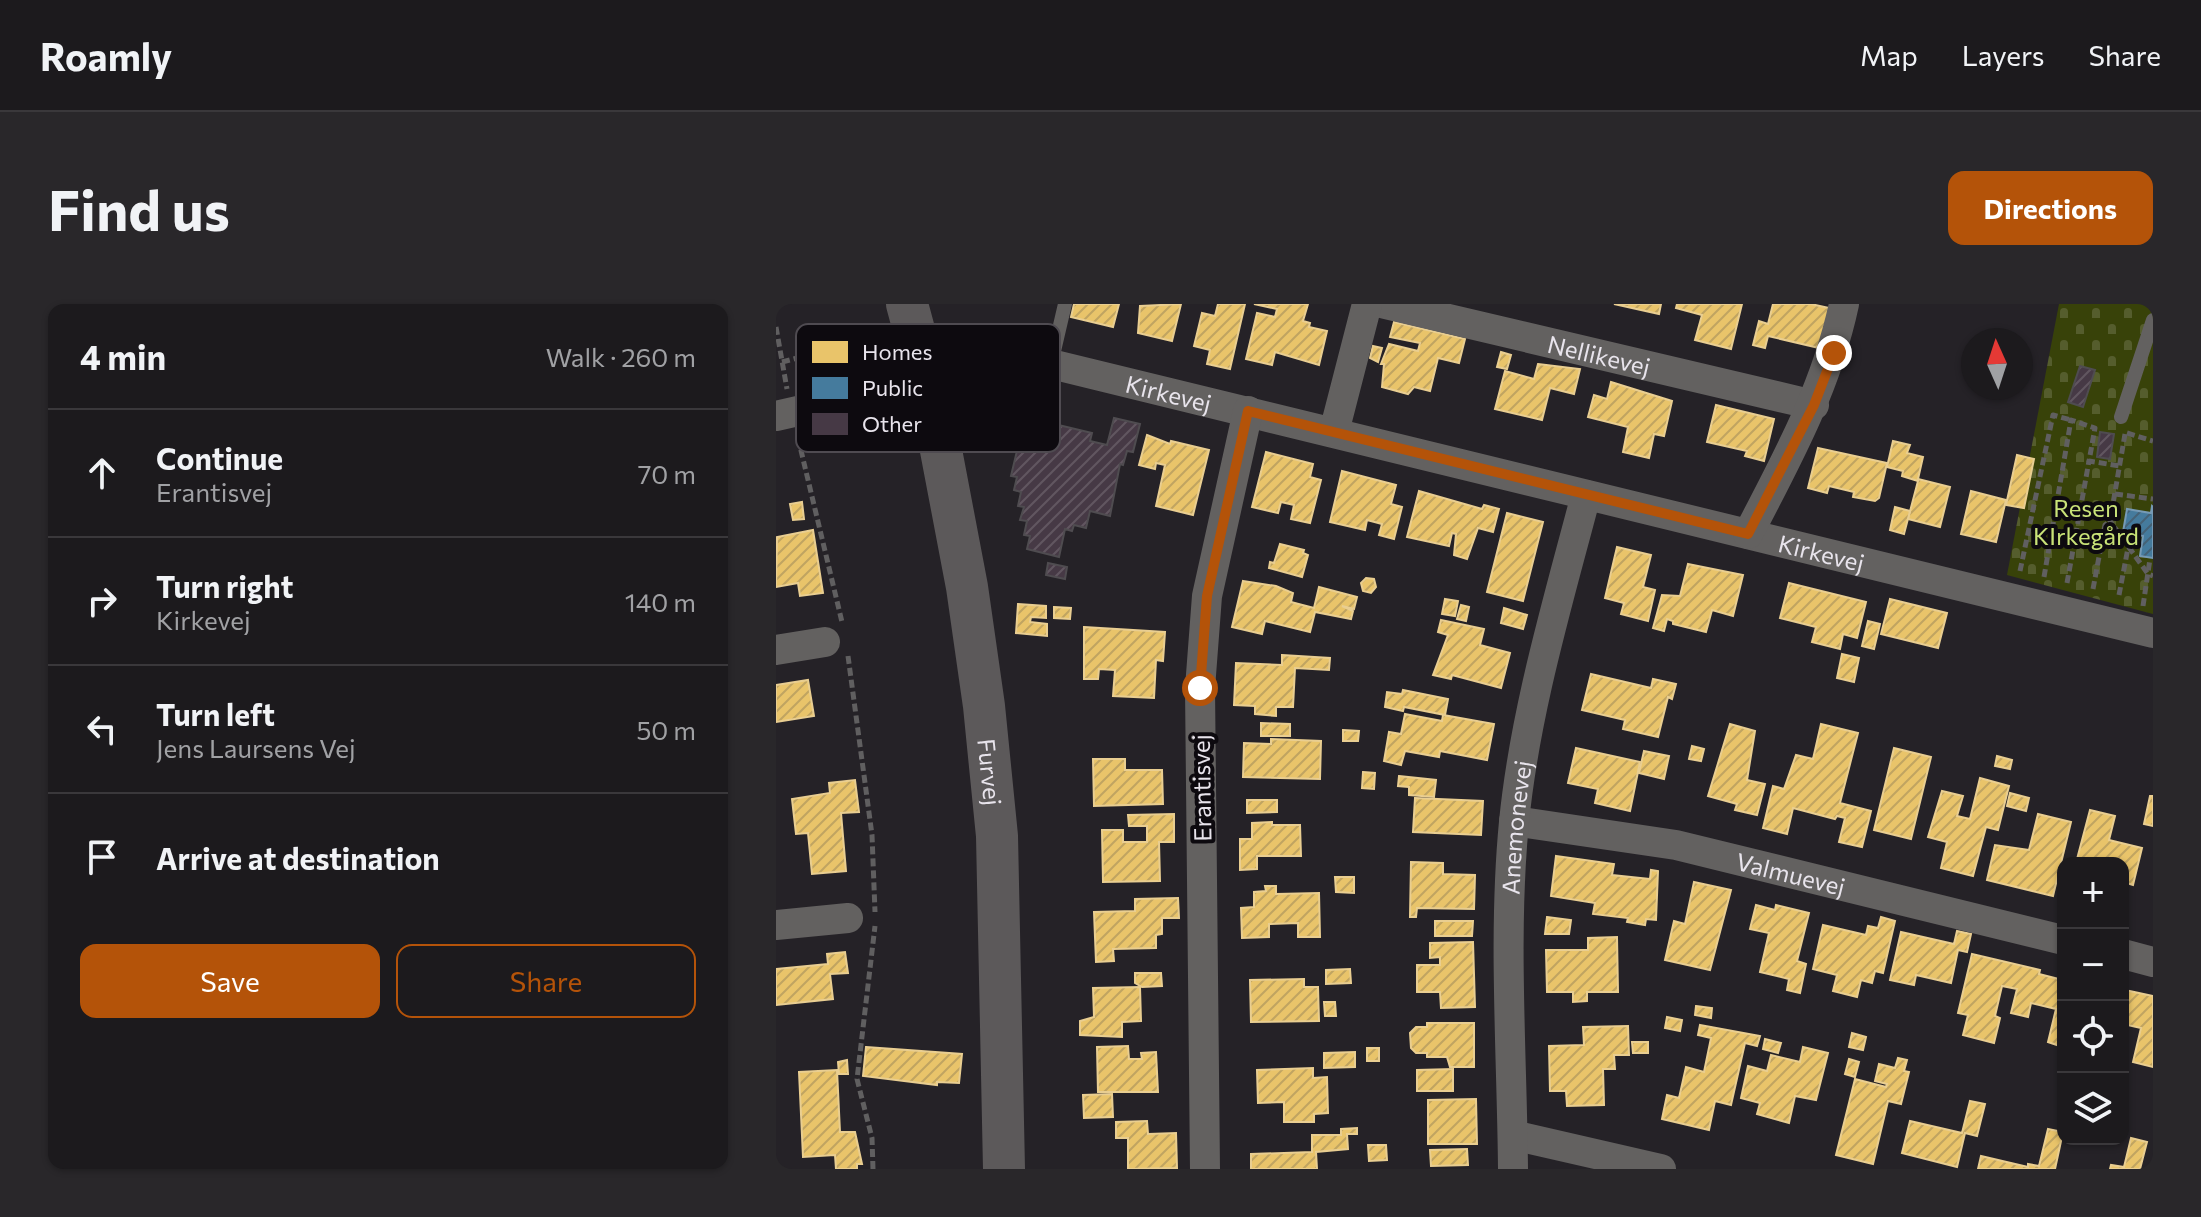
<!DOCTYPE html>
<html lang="en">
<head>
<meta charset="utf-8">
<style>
	:root { --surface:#1c1a1d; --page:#29272a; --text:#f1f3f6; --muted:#a0a1a4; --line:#3a383b; --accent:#b45309 }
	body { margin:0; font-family:Commissioner,sans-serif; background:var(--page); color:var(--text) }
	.controls { position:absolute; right:24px; bottom:24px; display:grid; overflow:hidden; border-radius:16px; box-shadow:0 2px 6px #0004 }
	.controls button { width:72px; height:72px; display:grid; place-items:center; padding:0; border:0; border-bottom:2px solid var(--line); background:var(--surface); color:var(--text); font:40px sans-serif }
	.compass { position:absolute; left:1185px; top:24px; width:72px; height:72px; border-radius:50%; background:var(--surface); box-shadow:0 2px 6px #0004; rotate:357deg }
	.stop { position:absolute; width:24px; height:24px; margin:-18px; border:6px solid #b45309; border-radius:50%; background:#fff }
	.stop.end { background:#b45309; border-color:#fff; box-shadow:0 2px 8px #0008 }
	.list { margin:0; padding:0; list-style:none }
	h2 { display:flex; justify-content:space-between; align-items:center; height:104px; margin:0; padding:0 32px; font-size:34px }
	h2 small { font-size:26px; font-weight:400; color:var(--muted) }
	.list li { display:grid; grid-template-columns:52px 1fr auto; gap:24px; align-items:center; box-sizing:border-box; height:128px; padding:0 32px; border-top:2px solid var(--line) }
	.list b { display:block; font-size:30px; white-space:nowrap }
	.list p { margin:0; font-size:26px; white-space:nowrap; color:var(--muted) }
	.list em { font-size:26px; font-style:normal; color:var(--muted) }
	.actions { display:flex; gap:16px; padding:24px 32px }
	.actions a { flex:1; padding:18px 0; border:2px solid var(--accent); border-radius:16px; text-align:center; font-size:28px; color:var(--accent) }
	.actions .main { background:var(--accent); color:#fff }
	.icon { flex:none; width:44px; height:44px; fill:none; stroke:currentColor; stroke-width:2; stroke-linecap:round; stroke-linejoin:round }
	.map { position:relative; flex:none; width:1377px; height:865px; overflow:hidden; border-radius:16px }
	header { display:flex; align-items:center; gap:48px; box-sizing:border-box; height:112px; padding:0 40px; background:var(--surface); border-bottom:2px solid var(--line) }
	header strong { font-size:38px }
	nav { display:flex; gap:44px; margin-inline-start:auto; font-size:28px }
	.intro { display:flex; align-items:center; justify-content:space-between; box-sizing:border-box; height:192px; padding:0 48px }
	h1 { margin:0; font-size:56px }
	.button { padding:20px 36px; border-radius:16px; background:var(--accent); color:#fff; font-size:28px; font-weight:700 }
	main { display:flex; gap:48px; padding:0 48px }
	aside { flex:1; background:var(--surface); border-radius:16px; box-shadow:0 2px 6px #0004 }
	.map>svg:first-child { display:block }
</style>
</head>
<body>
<header>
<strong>Roamly</strong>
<nav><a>Map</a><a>Layers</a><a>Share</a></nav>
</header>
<div class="intro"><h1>Find us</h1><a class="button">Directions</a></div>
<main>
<aside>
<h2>4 min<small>Walk · 260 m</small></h2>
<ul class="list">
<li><svg class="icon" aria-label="ahead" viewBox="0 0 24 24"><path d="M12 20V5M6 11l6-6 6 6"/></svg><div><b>Continue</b><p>Erantisvej</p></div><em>70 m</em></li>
<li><svg class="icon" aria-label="right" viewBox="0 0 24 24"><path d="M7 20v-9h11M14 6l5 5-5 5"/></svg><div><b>Turn right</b><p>Kirkevej</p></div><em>140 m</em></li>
<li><svg class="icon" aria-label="left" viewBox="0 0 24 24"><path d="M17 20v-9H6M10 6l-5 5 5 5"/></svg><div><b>Turn left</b><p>Jens Laursens Vej</p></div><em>50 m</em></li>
<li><svg class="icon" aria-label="arrive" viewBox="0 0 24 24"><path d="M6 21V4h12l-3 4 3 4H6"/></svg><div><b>Arrive at destination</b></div></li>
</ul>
<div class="actions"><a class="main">Save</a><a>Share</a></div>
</aside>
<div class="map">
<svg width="1377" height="865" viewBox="0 0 1377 865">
	<defs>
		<pattern id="cemetery-stones" width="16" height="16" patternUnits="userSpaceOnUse" patternTransform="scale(2)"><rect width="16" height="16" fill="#384209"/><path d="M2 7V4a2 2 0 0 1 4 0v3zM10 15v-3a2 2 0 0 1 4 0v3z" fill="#555d2d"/></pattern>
		<pattern id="homes-hatch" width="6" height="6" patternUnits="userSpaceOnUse" patternTransform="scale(2)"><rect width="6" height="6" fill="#e9c46a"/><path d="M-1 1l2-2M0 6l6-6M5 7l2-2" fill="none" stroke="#c0a461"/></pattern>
		<pattern id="public-hatch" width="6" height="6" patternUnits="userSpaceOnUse" patternTransform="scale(2)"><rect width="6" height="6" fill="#457b9d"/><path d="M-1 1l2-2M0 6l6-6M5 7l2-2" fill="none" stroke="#456276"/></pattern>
		<pattern id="building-hatch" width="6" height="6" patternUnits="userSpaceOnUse" patternTransform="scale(2)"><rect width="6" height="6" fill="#463945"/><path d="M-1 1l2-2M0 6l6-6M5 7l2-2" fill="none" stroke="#615660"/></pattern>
	</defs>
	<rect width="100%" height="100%" fill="#252227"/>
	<polygon fill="url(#cemetery-stones)" points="1283,0 1377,0 1377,310 1231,271"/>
	<g fill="url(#homes-hatch)" stroke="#e9ce91" stroke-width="2">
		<polygon points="298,0 343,0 337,23 295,13"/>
		<polygon points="405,0 396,37 362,29 364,2"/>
		<polygon points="442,0 469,0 454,65 431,60 434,46 418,42 426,9 439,12"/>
		<polygon points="478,0 532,0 527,17 534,19 533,23 551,27 543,61 499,48 496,61 470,55 481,9 499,13 501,5"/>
		<polygon points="838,0 885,0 883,10"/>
		<polygon points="901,0 966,0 955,45 919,36 926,11 900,4"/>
		<polygon points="997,0 1035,0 1053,4 1043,44 992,32 989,44 977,41 983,17 992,20"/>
		<polygon points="618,18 689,35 683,59 662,54 654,87 638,83 632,90 606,83 608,60 605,60 613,40 642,47 644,39 614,33"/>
		<polygon points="597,42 606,44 602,58 594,54"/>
		<polygon points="725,48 735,51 731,65 721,63"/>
		<polygon points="762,60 804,65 798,90 774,84 766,116 719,105 729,67 758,75"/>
		<polygon points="835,78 896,97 888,132 878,130 873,154 847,148 852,123 812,113 818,91 831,95"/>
		<polygon points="940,101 998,115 988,157 969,152 971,147 931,138"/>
		<polygon points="371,131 394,140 395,137 433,146 417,211 380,202 389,161 380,159 379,165 363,161"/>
		<polygon points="1117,137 1134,141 1131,149 1147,153 1142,175 1174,183 1164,223 1132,215 1142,177 1126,172 1127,167 1111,163"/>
		<polygon points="1042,144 1111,159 1103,194 1099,197 1077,193 1078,188 1053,182 1051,189 1032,184"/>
		<polygon points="490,148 537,160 534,173 545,176 534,219 515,215 518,201 505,198 502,209 476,203"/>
		<polygon points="1241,151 1258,155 1248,204 1230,201"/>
		<polygon points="566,167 620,181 615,200 626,203 618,235 603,231 606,220 591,216 589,226 554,218"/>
		<polygon points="643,187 706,205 708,201 723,205 717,228 702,224 691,255 678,251 680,230 676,229 673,242 631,233"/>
		<polygon points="1195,187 1230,196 1220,238 1185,230"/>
		<polygon points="26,198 28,215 17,216 14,200"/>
		<polygon points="1119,203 1134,207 1128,230 1114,226"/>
		<polygon points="731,209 767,218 747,297 711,288"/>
		<polygon points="37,226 47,289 24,292 22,279 0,283 1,233"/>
		<polygon points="504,240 528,246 527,249 532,251 526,273 493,264 494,258 498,259"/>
		<polygon points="841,243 875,251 867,283 879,286 872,317 845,310 848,299 829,294"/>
		<polygon points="912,260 967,271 957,312 936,306 930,328 897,320 897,317 891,315 888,327 877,324 886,291 904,292"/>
		<polygon points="590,274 598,275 600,283 595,289 587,287 585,279"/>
		<polygon points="467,277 500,282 517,289 515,298 538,304 543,283 581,293 578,305 566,302 577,307 575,315 539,308 534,328 489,317 486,330 456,323"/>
		<polygon points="1013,279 1090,298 1081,334 1067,330 1064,345 1036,338 1040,323 1004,314"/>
		<polygon points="669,295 682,297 679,312 666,310"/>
		<polygon points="1114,295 1171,309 1162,344 1105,330"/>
		<polygon points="242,300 270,302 270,314 255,313 254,318 271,320 271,332 240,329"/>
		<polygon points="685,301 693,303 690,317 681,315"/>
		<polygon points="278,303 295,304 294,315 278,314"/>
		<polygon points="728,304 751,311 747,325 725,319"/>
		<polygon points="665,316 708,325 704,341 734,349 725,384 676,371 675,375 657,371 672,331 662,328"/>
		<polygon points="1092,317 1104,320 1098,345 1086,342"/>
		<polygon points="308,323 389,328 387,357 380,356 378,394 337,392 339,366 323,365 322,375 308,375"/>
		<polygon points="1066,350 1083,354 1078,378 1061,374"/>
		<polygon points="506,351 554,354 553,366 519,364 517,403 500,403 500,412 479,410 479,402 458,401 460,359 506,361"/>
		<polygon points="815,370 875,384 877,375 900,380 896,395 892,393 882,433 847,425 849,416 806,406"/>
		<polygon points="32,376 38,412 0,418 0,381"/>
		<polygon points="627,386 672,395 669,411 628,403 627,407 609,403 611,388 626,390"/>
		<polygon points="629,410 666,417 667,411 718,420 711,456 664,447 663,453 629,447 625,461 608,457 613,428 625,430"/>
		<polygon points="485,419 514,420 514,432 485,432"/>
		<polygon points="954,420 979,427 971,476 989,480 981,511 959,506 961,500 932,492"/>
		<polygon points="1045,420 1082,429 1064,499 1095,507 1086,543 1063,538 1069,514 1061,512 1059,515 1017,504 1011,530 987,524 997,482 1008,485 1020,451 1037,455"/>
		<polygon points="567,426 583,427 582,437 567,437"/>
		<polygon points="495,435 545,437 544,475 467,473 468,439 495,440"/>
		<polygon points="916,442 928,445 925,457 913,455"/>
		<polygon points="800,444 864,458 854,507 819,499 822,485 792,479"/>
		<polygon points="1118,444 1155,453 1135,535 1098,526"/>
		<polygon points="868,447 893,452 888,475 863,469"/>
		<polygon points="1221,452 1236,456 1234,465 1219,462"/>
		<polygon points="317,455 349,455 349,466 386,466 387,500 318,502"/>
		<polygon points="587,468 599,469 598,485 586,484"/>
		<polygon points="623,472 660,476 658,493 633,491 633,483 622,482"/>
		<polygon points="1204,474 1233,482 1222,526 1210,523 1197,572 1165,564 1171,538 1152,533 1166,487 1187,492 1181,512 1194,515"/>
		<polygon points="79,476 83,508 65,509 70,567 36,570 32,529 20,530 16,495 54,489 53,479"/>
		<polygon points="1234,489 1253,494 1250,507 1231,502"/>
		<polygon points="1374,492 1377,492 1377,522 1368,520"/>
		<polygon points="639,494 707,497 705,531 637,528"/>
		<polygon points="471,496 501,496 501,508 471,509"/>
		<polygon points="1314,506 1339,512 1333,536 1366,544 1357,581 1347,578 1347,559 1300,559"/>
		<polygon points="398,510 398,538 383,538 384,577 327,578 326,526 347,526 347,538 371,538 371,522 353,522 352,511"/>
		<polygon points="1262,510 1295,518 1277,592 1211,576 1219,541 1253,546"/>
		<polygon points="496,518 496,521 524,521 525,552 481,552 481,565 464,566 464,535 476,535 476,519"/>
		<polygon points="780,552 838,560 836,571 874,575 875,566 882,567 880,616 870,615 869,621 851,618 852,614 817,610 819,599 775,592"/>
		<polygon points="635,558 667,559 667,570 699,571 698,605 641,604 640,613 634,613"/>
		<polygon points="559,573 578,573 578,589 560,588"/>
		<polygon points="918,578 955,586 934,666 889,656 898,617 909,620"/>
		<polygon points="489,582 500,582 500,590 543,589 544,633 522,633 522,619 493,620 493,633 466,634 465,604 478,603 478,588 490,587"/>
		<polygon points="402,594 403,614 386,614 386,630 380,631 380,644 337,645 338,657 320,658 318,608 359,607 359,595"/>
		<polygon points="980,601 999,606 1000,601 1033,609 1021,657 1030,660 1024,689 1011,686 1013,675 984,668 993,629 974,625"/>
		<polygon points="771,613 795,616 793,630 769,630"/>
		<polygon points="1105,613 1119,617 1107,669 1099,667 1096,679 1085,676 1081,693 1057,687 1061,671 1037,665 1047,621 1090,631 1092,622 1102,624"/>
		<polygon points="659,617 697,617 696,632 659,632"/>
		<polygon points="1181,627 1195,630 1191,648 1182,646 1175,679 1140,671 1138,681 1114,676 1125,628 1178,640"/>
		<polygon points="841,633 842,688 811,688 811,697 797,698 797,688 771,688 770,646 812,646 812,634"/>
		<polygon points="697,638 699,703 665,704 664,688 641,688 641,661 664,661 664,653 654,654 654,639"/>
		<polygon points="69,648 72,669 54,670 57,695 0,701 0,665 52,660 51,650"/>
		<polygon points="1196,650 1264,666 1263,670 1287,676 1287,743 1272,738 1280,705 1255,699 1252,713 1235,709 1241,685 1226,682 1219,712 1224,714 1218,739 1187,731 1192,711 1182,709"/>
		<polygon points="574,665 575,679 550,680 550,666"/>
		<polygon points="359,669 385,669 386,682 366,683 359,679"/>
		<polygon points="528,675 528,683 542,683 543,717 475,718 474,676"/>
		<polygon points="364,683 365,717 346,718 346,733 304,731 304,717 318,713 317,684"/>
		<polygon points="1349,686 1377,692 1377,763 1357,758 1365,724 1347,720"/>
		<polygon points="548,698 559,698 560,712 549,712"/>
		<polygon points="920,702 936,704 935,714 919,711"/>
		<polygon points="891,713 906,716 904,727 889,724"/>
		<polygon points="651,719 698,719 698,763 674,763 671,753 651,753 651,749 640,749 635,744 634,729 640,723 651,723"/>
		<polygon points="924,721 984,732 981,742 969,739 955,801 939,797 933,826 886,815 891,791 903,794 910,763 928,768 935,734 922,731"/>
		<polygon points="852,722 853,751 838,751 839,765 827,765 828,801 791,802 790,787 774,787 773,742 808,741 807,723"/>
		<polygon points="1076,729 1090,733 1087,746 1073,743"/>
		<polygon points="989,735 1005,739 1002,749 987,745"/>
		<polygon points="856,738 872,738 872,749 857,749"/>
		<polygon points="352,742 353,755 366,755 365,749 380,748 382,788 322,788 321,743"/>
		<polygon points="90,743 186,750 183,779 161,778 161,781 87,772"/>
		<polygon points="1027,743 1052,749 1040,796 1019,792 1013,819 981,810 984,799 965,794 972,762 991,767 995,751 1024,758"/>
		<rect x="591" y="744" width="12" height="13"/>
		<polygon points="579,748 579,763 548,764 548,749"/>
		<polygon points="1122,754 1131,756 1128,767 1133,768 1125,800 1112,797 1097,860 1060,851 1079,775 1110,783 1111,780 1099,777 1103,760 1119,764"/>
		<polygon points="1073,755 1083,758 1079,773 1069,770"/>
		<polygon points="71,756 72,770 63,770 62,758"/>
		<polygon points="537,764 537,774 551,773 552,809 538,810 538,818 508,818 508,798 482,799 481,766"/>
		<polygon points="677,765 677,787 641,787 641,766"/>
		<polygon points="61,766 64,828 79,828 86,860 81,860 81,865 60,865 59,851 27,853 23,768"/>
		<polygon points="336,790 337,813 308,814 307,791"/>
		<polygon points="700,795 701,840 652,840 652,796"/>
		<polygon points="1194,797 1209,800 1201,832 1189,829 1181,863 1126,849 1134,817 1186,829"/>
		<polygon points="371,817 372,830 400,829 401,864 352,865 352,834 340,834 340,818"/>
		<polygon points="581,824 581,830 571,830 572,845 540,848 541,865 475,865 475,850 536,848 536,831 565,831 565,825"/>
		<polygon points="1272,825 1287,828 1279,865 1202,865 1205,852 1252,863 1252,860 1263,862"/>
		<polygon points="1355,834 1371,838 1364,865 1334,865 1335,861 1348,863"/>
		<polygon points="592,841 610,841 611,856 593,857"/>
		<polygon points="691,845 692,861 655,862 654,846"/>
	</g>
	<polygon fill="url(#public-hatch)" stroke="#769ab5" stroke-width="2" points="1376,202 1377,203 1377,254 1364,252 1367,232 1347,228 1351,205 1375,209"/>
	<g fill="url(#building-hatch)" stroke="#4f4c50" stroke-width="2">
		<polygon points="1304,62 1319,66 1307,103 1292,98"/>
		<polygon points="249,113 316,129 314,137 331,141 338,114 364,120 357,148 351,147 347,161 344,160 334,212 314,207 310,224 298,221 296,227 289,225 283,253 251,245 254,232 248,231 251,217 244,216 248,203 242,202 245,188 238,186 241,173 235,172"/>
		<polygon points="1324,128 1338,130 1334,155 1321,153"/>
		<polygon points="272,259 291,263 289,275 270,271"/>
	</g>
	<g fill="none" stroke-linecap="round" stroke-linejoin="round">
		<g stroke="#605f60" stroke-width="5" stroke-dasharray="8 4" stroke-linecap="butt">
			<polyline points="0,23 11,85"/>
			<polyline points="67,44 88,65"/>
			<polyline points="6,58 106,32"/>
			<polyline points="1351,129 1377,137"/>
			<polyline points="1349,130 1334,217 1372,270 1377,272"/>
			<polyline points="22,134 66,318"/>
			<polyline points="1339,190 1377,195"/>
			<polyline points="1244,267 1277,111 1295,116"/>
			<polyline points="1268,273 1295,116 1319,124 1313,157 1344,162"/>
			<polyline points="1291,279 1313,157"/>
			<polyline points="1317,285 1329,221 1334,217"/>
			<polyline points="1343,291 1352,244"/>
			<polyline points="1367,302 1374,255"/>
			<polyline points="72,352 96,531 99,608"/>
			<polyline points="97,865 96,834 81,775 99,622"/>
		</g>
		<g stroke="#636160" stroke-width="14">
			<polyline points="275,60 289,0"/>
			<polyline points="1345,113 1377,16"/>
		</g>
		<g stroke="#636160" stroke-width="30">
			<path id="s1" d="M609 0 1038 101"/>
			<path id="s2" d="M0 112 229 60H275L1377 329"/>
			<polyline points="558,128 591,0"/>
			<path d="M972 230C1011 155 1050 84 1068 0"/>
			<polyline points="0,346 49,338"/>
			<path id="s3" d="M738 517 900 541 1287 636"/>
			<polyline points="0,621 72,614"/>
			<polyline points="1347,650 1377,658"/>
			<polyline points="737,831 885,865"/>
			<polyline points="429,865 424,384 431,292 472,107"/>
			<path id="s4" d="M737 865C736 750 727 632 738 518 749 407 782 298 810 191"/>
		</g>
		<path stroke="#5c595a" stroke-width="42" id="s5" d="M131 0 152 78 191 283 208 402 221 532 228 865"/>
	</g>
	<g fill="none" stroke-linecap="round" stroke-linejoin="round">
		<polyline stroke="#b45309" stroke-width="10" points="424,384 431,292 472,107 972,230 1038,101 1058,49"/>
	</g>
	<g text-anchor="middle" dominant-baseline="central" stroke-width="8" stroke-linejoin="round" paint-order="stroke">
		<g font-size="24" fill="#e8e4ec" stroke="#0d0a0f">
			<text stroke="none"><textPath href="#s1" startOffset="220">Nellikevej</textPath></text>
			<text stroke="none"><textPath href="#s2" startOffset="402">Kirkevej</textPath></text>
			<text stroke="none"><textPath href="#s2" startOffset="1074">Kirkevej</textPath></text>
			<text stroke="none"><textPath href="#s5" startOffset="476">Furvej</textPath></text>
			<text transform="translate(425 484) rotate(-91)">Erantisvej</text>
			<text stroke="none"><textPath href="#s4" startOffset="342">Anemonevej</textPath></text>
			<text stroke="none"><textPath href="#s3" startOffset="282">Valmuevej</textPath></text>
		</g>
		<g font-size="24" fill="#c9e378" stroke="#0d0a0f">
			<text x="1310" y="203">Resen<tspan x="1310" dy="28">KIrkegård</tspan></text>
		</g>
	</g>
	<rect x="20" y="20" width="264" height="128" rx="12" fill="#0d0a0f" stroke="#4f4b51" stroke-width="2"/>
	<rect x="36" y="37" width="36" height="22" fill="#e9c46a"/>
	<rect x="36" y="73" width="36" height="22" fill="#457b9d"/>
	<rect x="36" y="109" width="36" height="22" fill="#463945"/>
	<g font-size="22" fill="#e8e4ec">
		<text x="86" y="56">Homes</text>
		<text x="86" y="92">Public</text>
		<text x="86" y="128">Other</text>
	</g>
</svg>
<div class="controls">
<button>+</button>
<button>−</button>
<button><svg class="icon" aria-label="locate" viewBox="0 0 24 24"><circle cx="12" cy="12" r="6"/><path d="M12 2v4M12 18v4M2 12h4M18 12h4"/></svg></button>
<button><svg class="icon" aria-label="layers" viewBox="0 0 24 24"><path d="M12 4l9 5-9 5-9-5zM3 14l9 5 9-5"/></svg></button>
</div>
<svg class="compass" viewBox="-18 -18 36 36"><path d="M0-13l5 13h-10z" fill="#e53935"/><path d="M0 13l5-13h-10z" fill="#a0a1a4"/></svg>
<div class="stop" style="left:424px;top:384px"></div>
<div class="stop end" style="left:1058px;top:49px"></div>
</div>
</main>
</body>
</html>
